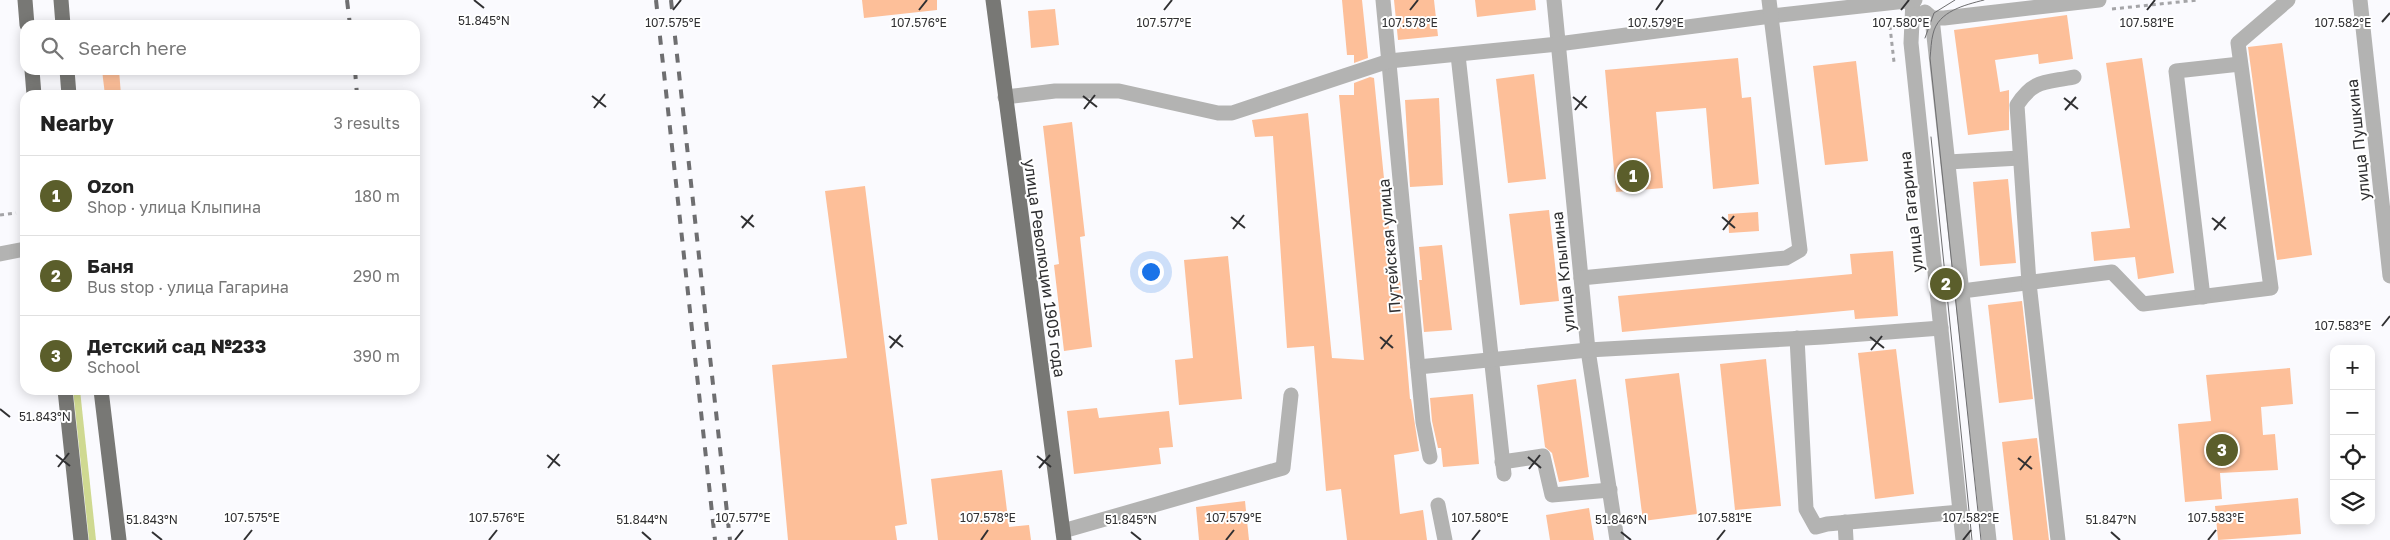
<!DOCTYPE html>
<html lang="en">
<head>
<meta charset="utf-8">
<style>
	:root { --surface:#fff; --page:#f6f6f6; --text:#222; --muted:#767676; --line:#e0e0e0; --accent:#5b5e2b }
	body { margin:0; font-family:"Golos Text",sans-serif; background:var(--page); color:var(--text) }
	.controls { position:absolute; right:15px; bottom:15px; display:grid; overflow:hidden; border-radius:10px; box-shadow:0 2px 12px #0003 }
	.controls button { width:45px; height:45px; display:grid; place-items:center; padding:0; border:0; border-bottom:1px solid var(--line); background:var(--surface); color:var(--text); font:25px sans-serif }
	.you { position:absolute; left:1150px; top:271px; width:18px; height:18px; margin:-12px; border:4px solid #fff; border-radius:50%; background:#1a73e8; box-shadow:0 0 0 8px #1a73e833 }
	.badge { display:grid; place-items:center; width:32px; height:32px; border-radius:50%; background:var(--accent); color:#fff; font-size:16px; font-weight:700 }
	.pin { position:absolute; translate:-50% -50%; border:2px solid #fff; box-shadow:0 1px 5px #0006 }
	.list { margin:0; padding:0; list-style:none }
	h2 { display:flex; justify-content:space-between; align-items:center; height:65px; margin:0; padding:0 20px; font-size:21px }
	h2 small { font-size:16px; font-weight:400; color:var(--muted) }
	.list li { display:grid; grid-template-columns:32px 1fr auto; gap:15px; align-items:center; box-sizing:border-box; height:80px; padding:0 20px; border-top:1px solid var(--line) }
	.list b { display:block; font-size:19px; white-space:nowrap }
	.list p { margin:0; font-size:16px; white-space:nowrap; color:var(--muted) }
	.list em { font-size:16px; font-style:normal; color:var(--muted) }
	.icon { flex:none; width:28px; height:28px; fill:none; stroke:currentColor; stroke-width:2; stroke-linecap:round; stroke-linejoin:round }
	.map { position:relative; flex:none; width:2390px; height:540px; overflow:hidden }
	.search { position:absolute; background:var(--surface); box-shadow:0 2px 12px #0003; left:20px; top:20px; width:400px; height:55px; display:flex; align-items:center; gap:12px; box-sizing:border-box; padding:0 18px; border-radius:15px; color:var(--muted); font-size:19px }
	.panel { position:absolute; background:var(--surface); box-shadow:0 2px 12px #0003; left:20px; top:90px; width:400px; height:305px; border-radius:15px }
	.map>svg:first-child { display:block }
</style>
</head>
<body>
<div class="map">
<svg width="2390" height="540" viewBox="0 0 2390 540">
	<rect width="100%" height="100%" fill="#fafafe"/>
	<polygon fill="#cfd991" points="73,390 80,390 96,540 89,540"/>
	<g fill="#fdbf99">
		<polygon points="862,0 937,0 937,10 864,18"/>
		<polygon points="1342,0 1362,0 1368,58 1354,63 1354,55 1347,55"/>
		<polygon points="1394,0 1434,0 1438,36 1398,40"/>
		<polygon points="1475,0 1535,0 1536,10 1477,17"/>
		<polygon points="1055,9 1059,45 1031,48 1028,11"/>
		<polygon points="2067,15 2073,59 2039,64 2038,54 1995,60 2000,92 2009,90 2009,130 1968,135 1954,30"/>
		<polygon points="2282,43 2312,255 2277,260 2248,47"/>
		<polygon points="1738,58 1742,98 1751,97 1759,184 1713,189 1706,108 1656,112 1663,188 1616,192 1605,70"/>
		<polygon points="2142,58 2174,273 2138,279 2135,257 2094,261 2091,232 2130,228 2106,63"/>
		<polygon points="1856,61 1868,161 1825,165 1813,66"/>
		<polygon points="102,70 119,70 121,95 105,95"/>
		<polygon points="1534,74 1546,179 1508,183 1496,79"/>
		<polygon points="1370,77 1374,78 1394,279 1400,279 1410,399 1411,399 1419,451 1394,455 1400,514 1423,510 1427,540 1347,540 1341,489 1326,491 1314,346 1287,348 1273,136 1255,137 1252,120 1308,113 1332,358 1364,360 1339,95 1354,95 1354,83"/>
		<polygon points="1439,98 1443,185 1410,187 1405,100"/>
		<polygon points="1072,122 1085,236 1080,237 1092,347 1064,351 1054,265 1059,264 1043,126"/>
		<polygon points="2008,179 2016,263 1980,266 1973,182"/>
		<polygon points="865,186 907,524 895,526 897,540 788,540 772,365 847,358 825,191"/>
		<polygon points="1549,210 1559,301 1520,305 1509,214"/>
		<polygon points="1758,212 1759,231 1729,233 1728,214"/>
		<polygon points="1442,245 1452,330 1424,332 1419,280 1422,280 1419,247"/>
		<polygon points="1893,251 1898,316 1855,319 1854,310 1622,332 1618,296 1852,274 1850,254"/>
		<polygon points="1228,256 1242,399 1179,405 1175,360 1193,358 1184,260"/>
		<polygon points="2022,301 2033,399 1999,403 1988,305"/>
		<polygon points="1896,349 1914,494 1875,499 1858,353"/>
		<polygon points="1766,359 1781,506 1735,510 1720,364"/>
		<polygon points="2290,368 2293,404 2261,407 2263,435 2275,434 2278,470 2220,473 2222,499 2185,502 2178,424 2211,421 2206,375"/>
		<polygon points="1679,373 1697,514 1643,521 1625,379"/>
		<polygon points="1576,379 1589,477 1559,482 1552,453 1545,447 1537,385"/>
		<polygon points="1473,394 1479,464 1443,467 1441,448 1438,448 1432,421 1430,398"/>
		<polygon points="1097,408 1099,418 1169,411 1173,447 1159,448 1161,464 1074,474 1067,411"/>
		<polygon points="2037,438 2049,540 2013,540 2002,442"/>
		<polygon points="1002,470 1009,527 1029,525 1031,540 938,540 931,479"/>
		<polygon points="2298,498 2301,534 2218,540 2215,506"/>
		<polygon points="1245,501 1249,540 1199,540 1196,507"/>
		<polygon points="1589,508 1594,540 1550,540 1546,515"/>
	</g>
	<g fill="none" stroke-linecap="round" stroke-linejoin="round">
		<g stroke="#a4a4a7" stroke-width="3" stroke-dasharray="4 4" stroke-linecap="butt">
			<polyline points="2112,9 2198,0"/>
			<polyline points="1889,18 1894,62"/>
			<polyline points="0,215 16,213"/>
		</g>
		<g stroke="#b3b3b2" stroke-width="15">
			<polyline points="1383,0 1423,422 1430,457"/>
			<polyline points="1554,0 1588,350 1617,540"/>
			<polyline points="1913,0 1911,43 1963,540"/>
			<polyline points="2360,0 2390,276"/>
			<polyline points="1925,12 1932,18 1944,18 2099,0"/>
			<polyline points="1932,18 1989,540"/>
			<polyline points="1458,55 1504,474"/>
			<polyline points="1005,97 1055,91 1119,91 1218,113 1232,113 1389,61 1558,44 1771,16 1915,0"/>
			<polyline points="1948,162 2020,158"/>
			<polyline points="0,254 25,249"/>
			<polyline points="1581,278 1786,258 1800,250 1769,0"/>
			<polyline points="1962,291 2112,272 2143,304 2271,288 2238,43 2288,0"/>
			<polyline points="2203,297 2176,71 2240,64"/>
			<polyline points="1797,338 1806,509 1816,527 1827,524 1960,512"/>
			<polyline points="1418,367 1588,350 1823,337 1941,328"/>
			<polyline points="1502,462 1543,456 1552,495 1610,490"/>
			<polyline points="1438,505 1445,540"/>
			<polyline points="1845,522 1846,540"/>
			<polyline points="1063,531 1283,468 1291,395"/>
			<path d="M2058 540 2029 283 2017 105C2034 79 2045 83 2074 77"/>
		</g>
		<g stroke="#787875" stroke-width="15">
			<polyline points="25,0 27,25"/>
			<polyline points="61,0 63,25"/>
			<polyline points="993,0 1064,540"/>
			<polyline points="32,70 34,95"/>
			<polyline points="67,70 69,95"/>
			<polyline points="65,390 81,540"/>
			<polyline points="101,390 119,540"/>
		</g>
		<g stroke="#6e6e70" stroke-width="1">
			<polyline points="1925,38 1934,13 1955,0"/>
			<polyline points="1931,137 1972,540"/>
			<path d="M1981 540 1930 58C1931 50 1931 41 1933 34 1938 11 1965 5 1984 0"/>
		</g>
		<g stroke="#6e6e70" stroke-width="4" stroke-dasharray="9 9" stroke-linecap="butt">
			<polyline points="347,0 350,25"/>
			<polyline points="656,0 715,540"/>
			<polyline points="671,0 730,540"/>
			<polyline points="355,70 357,95"/>
		</g>
	</g>
	<path fill="none" stroke="#303032" stroke-width="2" d="M474 0 484 8M673 10 681 0M919 10 927 0M1164 10 1172 0M1410 10 1418 0M1656 10 1663 0M1901 10 1909 0M2147 10 2155 0M2382 22 2390 13M592 96 606 107M1083 96 1097 107M1573 97 1587 108M2064 98 2078 109M594 108 605 94M1084 109 1095 95M1575 110 1586 96M2065 110 2076 97M741 216 754 227M1231 217 1245 228M1722 217 1735 228M2212 218 2226 229M742 228 753 215M1233 229 1244 215M1723 230 1734 216M2214 230 2225 217M2382 326 2390 316M889 336 903 347M1380 337 1393 348M1870 337 1884 348M890 348 901 335M1381 349 1392 335M1871 350 1882 336M0 409 10 417M56 455 70 466M547 455 560 466M1037 456 1051 467M1528 457 1541 468M2018 458 2032 469M58 467 69 453M548 468 559 454M1039 468 1050 455M1529 469 1540 455M2020 470 2031 456M152 532 162 540M642 532 651 540M1131 532 1141 540M1621 532 1631 540M2111 532 2120 540M244 540 252 530M489 540 497 530M735 540 743 530M981 540 988 530M1226 540 1234 530M1472 540 1480 530M1717 540 1725 530M1963 540 1971 530M2208 540 2216 530"/>
	<g text-anchor="middle" dominant-baseline="central" stroke-width="4" stroke-linejoin="round" paint-order="stroke">
		<g font-size="16" fill="#303032" stroke="#fff">
			<text transform="translate(2358 140) rotate(-96)">улица Пушкина</text>
			<text transform="translate(1911 212) rotate(-96)">улица Гагарина</text>
			<text transform="translate(1389 246) rotate(-95)">Путейская улица</text>
			<text transform="translate(1045 268) rotate(82)">улица Революции 1905 года</text>
			<text transform="translate(1563 272) rotate(-96)">улица Клыпина</text>
		</g>
	</g>
	<g font-size="12" text-anchor="middle" fill="#303032" stroke="#fff" stroke-width="4" stroke-linejoin="round" paint-order="stroke">
		<text x="484" y="25">51.845°N</text>
		<text x="673" y="27">107.575°E</text>
		<text x="1410" y="27">107.578°E</text>
		<text x="1656" y="27">107.579°E</text>
		<text x="1901" y="27">107.580°E</text>
		<text x="2147" y="27">107.581°E</text>
		<text x="919" y="27">107.576°E</text>
		<text x="1164" y="27">107.577°E</text>
		<text x="2343" y="27">107.582°E</text>
		<text x="2343" y="330">107.583°E</text>
		<text x="45" y="421">51.843°N</text>
		<text x="252" y="522">107.575°E</text>
		<text x="497" y="522">107.576°E</text>
		<text x="743" y="522">107.577°E</text>
		<text x="988" y="522">107.578°E</text>
		<text x="1234" y="522">107.579°E</text>
		<text x="1480" y="522">107.580°E</text>
		<text x="1725" y="522">107.581°E</text>
		<text x="1971" y="522">107.582°E</text>
		<text x="2216" y="522">107.583°E</text>
		<text x="152" y="524">51.843°N</text>
		<text x="642" y="524">51.844°N</text>
		<text x="1131" y="524">51.845°N</text>
		<text x="1621" y="524">51.846°N</text>
		<text x="2111" y="524">51.847°N</text>
	</g>
</svg>
<div class="controls">
<button>+</button>
<button>−</button>
<button><svg class="icon" aria-label="locate" viewBox="0 0 24 24"><circle cx="12" cy="12" r="6"/><path d="M12 2v4M12 18v4M2 12h4M18 12h4"/></svg></button>
<button><svg class="icon" aria-label="layers" viewBox="0 0 24 24"><path d="M12 4l9 5-9 5-9-5zM3 14l9 5 9-5"/></svg></button>
</div>
<div class="you"></div>
<div class="pin badge" style="left:1633px;top:176px">1</div>
<div class="pin badge" style="left:1946px;top:284px">2</div>
<div class="pin badge" style="left:2222px;top:450px">3</div>
<div class="search"><svg class="icon" aria-label="search" viewBox="0 0 24 24"><circle cx="10" cy="10" r="6"/><path d="M15 15l6 6"/></svg>Search here</div>
<section class="panel">
<h2>Nearby<small>3 results</small></h2>
<ul class="list">
<li><span class="badge">1</span><div><b>Ozon</b><p>Shop · улица Клыпина</p></div><em>180 m</em></li>
<li><span class="badge">2</span><div><b>Баня</b><p>Bus stop · улица Гагарина</p></div><em>290 m</em></li>
<li><span class="badge">3</span><div><b>Детский сад №233</b><p>School</p></div><em>390 m</em></li>
</ul>
</section>
</div>
</body>
</html>
